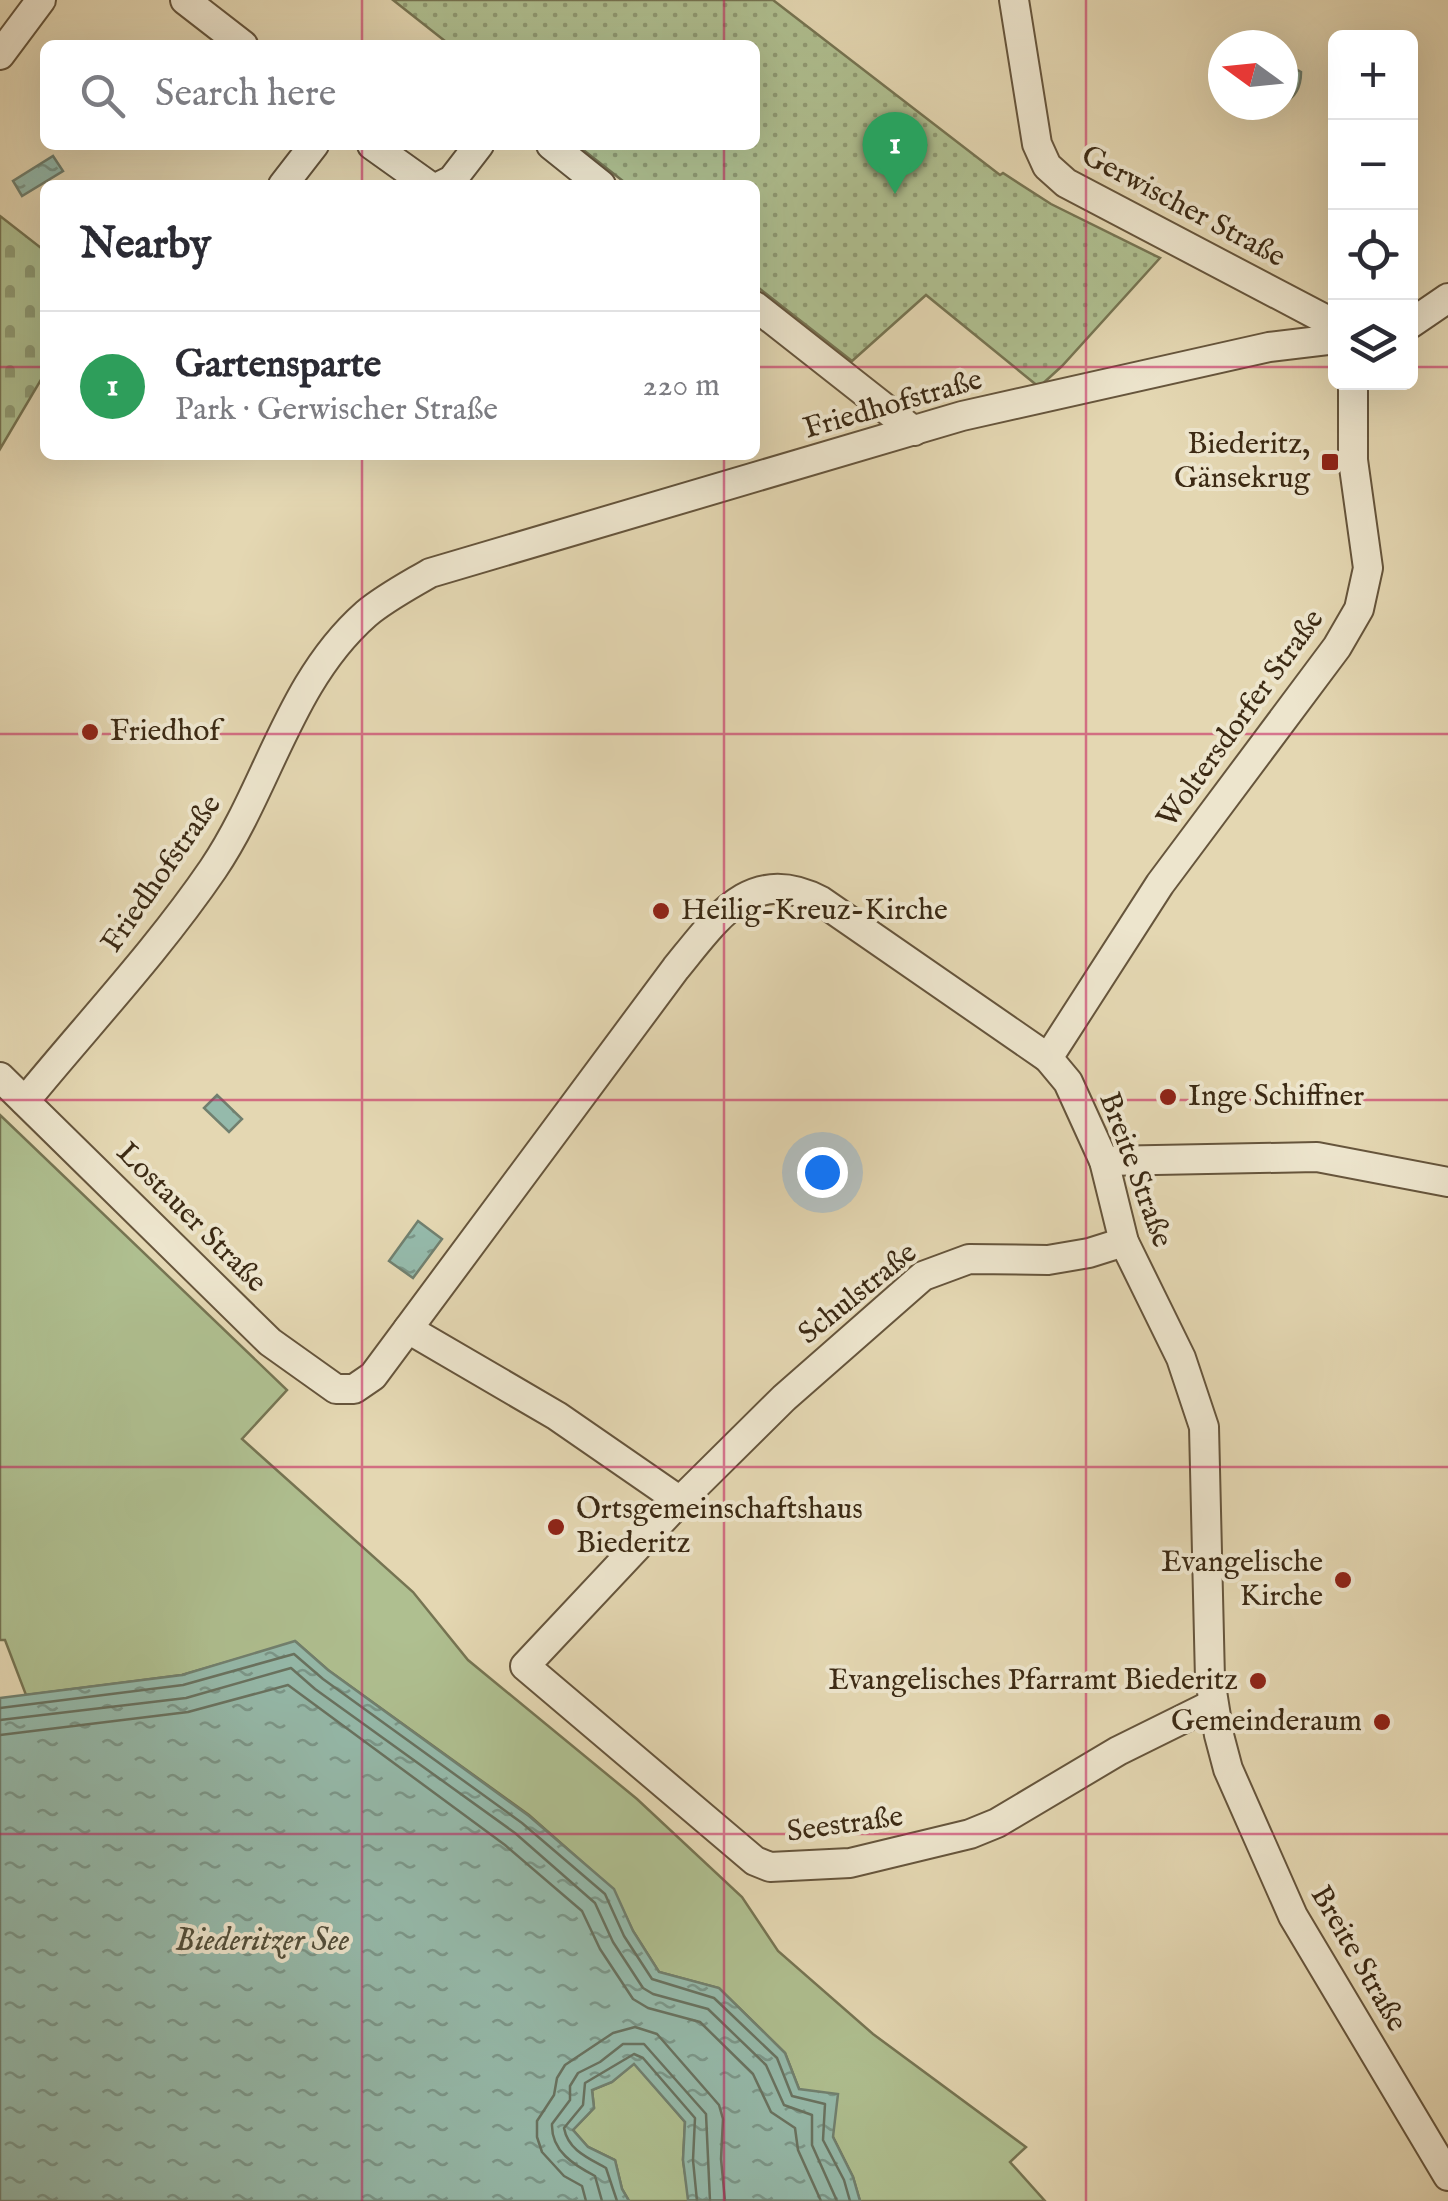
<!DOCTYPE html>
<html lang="en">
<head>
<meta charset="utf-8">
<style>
	:root { --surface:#fff; --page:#f7f7f7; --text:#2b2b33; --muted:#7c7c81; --line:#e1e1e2; --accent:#8f2418 }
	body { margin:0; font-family:"IM FELL English",serif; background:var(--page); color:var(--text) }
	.controls { position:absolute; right:30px; top:30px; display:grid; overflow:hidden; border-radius:15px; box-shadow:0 10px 40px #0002 }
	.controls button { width:90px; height:90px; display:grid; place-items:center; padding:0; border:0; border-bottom:2px solid var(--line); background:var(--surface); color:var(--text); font:50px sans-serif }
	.compass { position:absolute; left:1208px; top:30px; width:90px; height:90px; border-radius:50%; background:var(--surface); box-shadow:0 10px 40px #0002; rotate:285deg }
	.you { position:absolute; left:822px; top:1172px; width:35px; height:35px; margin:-25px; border:8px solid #fff; border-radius:50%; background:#1a73e8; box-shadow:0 0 0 15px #1a73e833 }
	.badge { display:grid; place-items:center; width:65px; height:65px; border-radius:50%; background:var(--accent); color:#fff; font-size:32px; font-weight:700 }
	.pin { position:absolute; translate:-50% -82px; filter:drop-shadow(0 2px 5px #0008) }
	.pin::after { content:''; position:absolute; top:52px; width:35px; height:30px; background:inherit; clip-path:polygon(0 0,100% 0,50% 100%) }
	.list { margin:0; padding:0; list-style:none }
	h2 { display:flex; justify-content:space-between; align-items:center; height:130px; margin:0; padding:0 40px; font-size:42px }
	h2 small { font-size:32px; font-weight:400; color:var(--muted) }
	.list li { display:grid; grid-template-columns:65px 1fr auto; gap:30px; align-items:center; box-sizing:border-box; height:150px; padding:0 40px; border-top:2px solid var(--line) }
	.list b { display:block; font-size:38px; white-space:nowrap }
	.list p { margin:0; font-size:32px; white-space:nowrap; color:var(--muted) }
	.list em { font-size:32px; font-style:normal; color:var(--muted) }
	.icon { flex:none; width:55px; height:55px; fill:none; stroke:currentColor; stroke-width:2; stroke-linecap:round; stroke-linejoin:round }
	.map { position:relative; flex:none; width:1448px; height:2201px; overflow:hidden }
	.search { position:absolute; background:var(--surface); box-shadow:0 10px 40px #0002; left:40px; top:40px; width:720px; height:110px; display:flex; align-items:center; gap:25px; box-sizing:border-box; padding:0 35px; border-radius:15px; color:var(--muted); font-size:38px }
	.panel { position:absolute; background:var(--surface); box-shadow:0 10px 40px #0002; left:40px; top:180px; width:720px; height:280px; border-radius:15px }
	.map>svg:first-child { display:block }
</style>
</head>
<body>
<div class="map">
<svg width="1448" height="2201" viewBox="0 0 1448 2201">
	<defs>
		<pattern id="cemetery-stones" width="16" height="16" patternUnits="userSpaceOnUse" patternTransform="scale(2.5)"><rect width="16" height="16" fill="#afbf90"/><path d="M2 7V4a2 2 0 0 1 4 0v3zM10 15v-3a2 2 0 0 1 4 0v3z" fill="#909b74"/></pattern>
		<pattern id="garden-dots" width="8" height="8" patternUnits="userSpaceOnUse" patternTransform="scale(2.5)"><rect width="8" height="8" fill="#afbf90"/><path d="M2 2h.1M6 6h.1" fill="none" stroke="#909b74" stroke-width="1.8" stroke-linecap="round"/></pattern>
		<pattern id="water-ripples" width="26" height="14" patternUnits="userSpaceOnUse" patternTransform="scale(2.5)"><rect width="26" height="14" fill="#95baab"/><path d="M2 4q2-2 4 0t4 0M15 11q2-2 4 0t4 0" fill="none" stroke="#7b978a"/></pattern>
	</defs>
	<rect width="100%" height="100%" fill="#e4d7b2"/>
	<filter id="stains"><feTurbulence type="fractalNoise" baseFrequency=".002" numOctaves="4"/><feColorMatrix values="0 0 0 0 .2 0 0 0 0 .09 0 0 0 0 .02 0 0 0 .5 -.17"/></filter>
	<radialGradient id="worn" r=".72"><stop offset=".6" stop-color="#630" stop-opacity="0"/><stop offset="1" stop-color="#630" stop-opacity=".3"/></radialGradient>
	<g fill="#afbf90" stroke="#767452" stroke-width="2.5">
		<polygon points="0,1115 287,1390 242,1439 413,1592 468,1660 637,1799 742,1897 778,1951 873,2034 1026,2147 1010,2162 1045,2201 860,2201 853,2177 833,2137 799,2089 785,2053 719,1988 659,1972 633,1931 613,1889 529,1815 328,1670 296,1642 182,1675 26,1695 5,1640 0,1640"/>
		<polygon points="634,2063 685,2122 683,2160 689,2200 702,2201 629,2201 622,2189 615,2160 588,2147 573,2130 594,2108 592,2090 612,2082"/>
	</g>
	<polygon fill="url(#cemetery-stones)" stroke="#767452" stroke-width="2.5" points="0,216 45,251 45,373 0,449"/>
	<polygon fill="url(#garden-dots)" stroke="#767452" stroke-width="2.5" points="393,0 773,0 1000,175 1003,173 1051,204 1160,258 1062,366 1039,387 926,295 852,361 755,285 755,185 628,185 577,145 755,145 755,45 450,45"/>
	<g fill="url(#water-ripples)" stroke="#71806f" stroke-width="2.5">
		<path d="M1292 67 1301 72C1301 86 1297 97 1283 103V77Z"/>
		<polygon points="53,156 63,171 22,196 13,181"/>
		<polygon points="217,1095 242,1119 229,1132 204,1108"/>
		<polygon points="418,1221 442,1239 413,1278 389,1261"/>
		<polygon points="295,1641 328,1670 529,1816 614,1889 633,1931 659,1972 719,1988 785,2053 799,2089 838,2094 833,2137 853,2177 860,2201 688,2200 683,2160 685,2122 634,2064 612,2082 592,2090 594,2108 573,2130 588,2147 615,2160 622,2189 629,2201 0,2201 0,1698 182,1675"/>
	</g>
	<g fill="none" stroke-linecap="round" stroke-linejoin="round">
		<g stroke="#687260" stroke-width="2.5">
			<polyline points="0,1708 183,1685 294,1654 323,1679 522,1823 605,1894 624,1936 652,1979 714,1998 777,2058 792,2096 825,2104 823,2140 844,2180 850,2201"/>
			<polyline points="0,1720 186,1698 291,1668 315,1689 515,1833 595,1903 613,1942 643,1988 653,1994 708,2009 766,2065 784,2105 812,2115 812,2145 837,2201"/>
			<polyline points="0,1735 188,1712 288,1685 505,1845 582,1911 600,1949 633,1999 648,2008 700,2022 753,2074 771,2112 795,2128 798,2150 821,2201"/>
			<polyline points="586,2201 582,2186 564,2176 542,2152 537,2137 537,2121 554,2095 557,2078 565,2065 613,2033 635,2027 657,2034 719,2105 723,2119 721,2159 725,2201"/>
			<path d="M602 2201 595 2176C574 2165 551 2151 552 2124L570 2100V2086L578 2073 600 2062 623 2044H644L706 2114 710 2201"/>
			<path d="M617 2201 606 2168C588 2158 568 2150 564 2128L583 2105 585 2083 634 2054 643 2058 695 2118 693 2160 697 2201"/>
		</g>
		<defs>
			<g id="minor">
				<polyline points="185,0 243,45"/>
				<polyline points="1014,0 1037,144 1047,166 1066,183 1336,325"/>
				<polyline points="0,55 41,0"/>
				<polyline points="372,145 428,185"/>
				<polyline points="551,145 601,185"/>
				<polyline points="283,185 314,145"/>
				<polyline points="442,185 452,180 479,145"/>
				<polyline points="755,306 914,431"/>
				<polyline points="1410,324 1448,298"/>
				<polyline points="1048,1058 1160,884 1337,647 1359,609 1368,568 1353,460 1353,382"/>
				<path d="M0 1077 270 1342 336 1389H354L373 1376 676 968C717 918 751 864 821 901L1048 1058 1068 1082 1104 1161 1124 1242 1181 1358 1204 1427 1210 1679 1219 1735 1228 1769 1293 1916 1448 2176"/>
				<path d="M25 1101C88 1024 157 951 213 869 269 786 289 682 366 614 385 598 408 586 430 573L962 416 1269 347 1336 339"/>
				<polyline points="1104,1161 1317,1157 1448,1182"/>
				<polyline points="1124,1242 1089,1253 1048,1260 969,1259 923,1276 784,1398 680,1501 525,1666 755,1861 770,1867 850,1863 970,1834 997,1823 1118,1751 1213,1704"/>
				<polyline points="408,1329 557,1416 680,1501"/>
			</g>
		</defs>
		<use href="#minor" stroke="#66553c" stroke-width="32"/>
		<use href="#minor" stroke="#ede5cd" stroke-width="28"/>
	</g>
	<path fill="none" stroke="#c2185b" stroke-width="2.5" stroke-opacity="0.55" d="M362 0V45M724 0V45M1086 0V2201M362 145V185M724 145V185M0 367H45M755 367H1336M1410 367H1448M362 455V2201M724 455V2201M0 734H1448M0 1100H1448M0 1467H1448M0 1834H1448"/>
	<g fill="#8f2418" stroke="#ede5cd" stroke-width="4">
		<rect x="1320" y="452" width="20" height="20" rx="5"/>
		<circle cx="90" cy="732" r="10"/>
		<circle cx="661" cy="911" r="10"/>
		<circle cx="1168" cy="1097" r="10"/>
		<circle cx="556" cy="1527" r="10"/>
		<circle cx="1343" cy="1580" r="10"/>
		<circle cx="1258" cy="1681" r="10"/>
		<circle cx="1382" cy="1722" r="10"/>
	</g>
	<g text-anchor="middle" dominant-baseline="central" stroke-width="8" stroke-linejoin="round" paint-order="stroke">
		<g font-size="30" fill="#3c2a14" stroke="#ede5cd">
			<text transform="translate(1183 207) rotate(28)">Gerwischer Straße</text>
			<text transform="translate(893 405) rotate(-16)">Friedhofstraße</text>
			<text transform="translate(1241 719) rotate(-54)">Woltersdorfer Straße</text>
			<text transform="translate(162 874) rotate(-55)">Friedhofstraße</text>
			<text transform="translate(1135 1170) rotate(70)">Breite Straße</text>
			<text transform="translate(191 1218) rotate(45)">Lostauer Straße</text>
			<text transform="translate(858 1294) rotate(-39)">Schulstraße</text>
			<text transform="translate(845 1825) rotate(-8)">Seestraße</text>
			<text transform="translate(1358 1959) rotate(60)">Breite Straße</text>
		</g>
		<g font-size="30" fill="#3c2a14" stroke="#ede5cd" text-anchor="end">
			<text x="1310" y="445">Biederitz,<tspan x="1310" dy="34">Gänsekrug</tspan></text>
			<text x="110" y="732" text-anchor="start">Friedhof</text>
			<text x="681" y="911" text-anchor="start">Heilig-Kreuz-Kirche</text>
			<text x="1188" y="1097" text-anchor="start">Inge Schiffner</text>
			<text x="576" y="1510" text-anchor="start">Ortsgemeinschaftshaus<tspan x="576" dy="34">Biederitz</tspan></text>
			<text x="1323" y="1563">Evangelische<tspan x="1323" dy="34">Kirche</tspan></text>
			<text x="1238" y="1681">Evangelisches Pfarramt Biederitz</text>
			<text x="1362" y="1722">Gemeinderaum</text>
		</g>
		<g font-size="32" font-style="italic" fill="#524e3a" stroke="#ede5cd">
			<text x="262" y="1941">Biederitzer See</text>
		</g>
	</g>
	<rect width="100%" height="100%" filter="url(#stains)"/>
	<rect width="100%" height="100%" fill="url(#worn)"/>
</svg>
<div class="controls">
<button>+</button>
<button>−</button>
<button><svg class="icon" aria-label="locate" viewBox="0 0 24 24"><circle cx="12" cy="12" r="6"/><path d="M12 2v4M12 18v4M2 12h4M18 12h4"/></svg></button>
<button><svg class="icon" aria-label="layers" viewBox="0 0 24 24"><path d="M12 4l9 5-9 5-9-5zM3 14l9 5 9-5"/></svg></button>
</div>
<svg class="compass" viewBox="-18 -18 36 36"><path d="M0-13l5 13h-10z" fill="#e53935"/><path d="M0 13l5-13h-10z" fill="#7c7c81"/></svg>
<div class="you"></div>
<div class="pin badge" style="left:895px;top:194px;background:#2e9e5b">1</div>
<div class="search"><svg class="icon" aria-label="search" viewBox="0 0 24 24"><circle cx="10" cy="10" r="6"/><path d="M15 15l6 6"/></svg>Search here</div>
<section class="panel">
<h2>Nearby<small></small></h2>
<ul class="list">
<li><span class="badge" style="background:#2e9e5b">1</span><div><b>Gartensparte</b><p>Park · Gerwischer Straße</p></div><em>220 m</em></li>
</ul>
</section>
</div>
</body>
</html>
